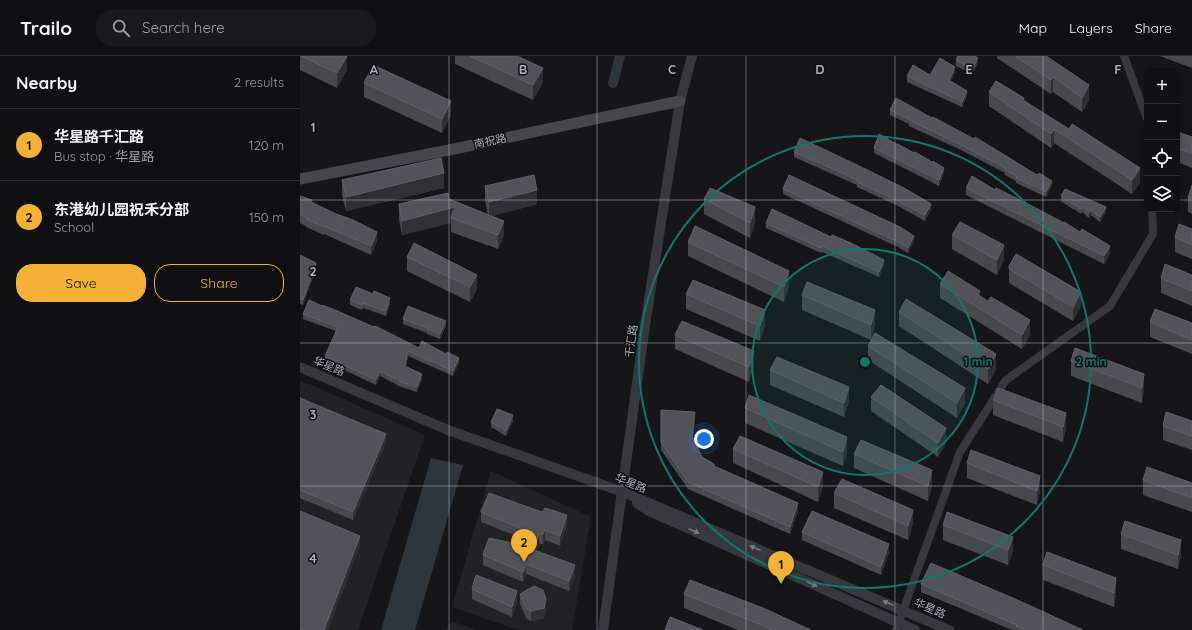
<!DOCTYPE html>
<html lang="en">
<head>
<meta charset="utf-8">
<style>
	:root { --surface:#101012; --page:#19191b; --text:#f1f3f6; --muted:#9c9d9f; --line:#303032; --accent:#f2b134 }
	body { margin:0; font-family:Quicksand,"Noto Sans SC",sans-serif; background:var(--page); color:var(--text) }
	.controls { position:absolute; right:12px; top:12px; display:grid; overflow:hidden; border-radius:8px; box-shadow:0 2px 6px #0003 }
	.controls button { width:36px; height:36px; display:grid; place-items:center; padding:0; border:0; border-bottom:1px solid var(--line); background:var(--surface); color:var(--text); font:20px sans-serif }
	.you { position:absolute; left:404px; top:383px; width:14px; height:14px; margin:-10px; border:3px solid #fff; border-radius:50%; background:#1a73e8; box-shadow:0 0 0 6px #1a73e833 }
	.badge { display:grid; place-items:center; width:26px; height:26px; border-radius:50%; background:var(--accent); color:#111; font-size:13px; font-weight:700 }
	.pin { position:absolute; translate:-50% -33px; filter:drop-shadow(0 1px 2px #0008) }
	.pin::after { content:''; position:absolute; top:21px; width:14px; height:12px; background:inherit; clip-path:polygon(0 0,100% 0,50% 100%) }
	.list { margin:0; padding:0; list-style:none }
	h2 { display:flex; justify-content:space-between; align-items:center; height:52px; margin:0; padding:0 16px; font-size:17px }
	h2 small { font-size:13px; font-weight:400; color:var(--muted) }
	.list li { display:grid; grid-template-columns:26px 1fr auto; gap:12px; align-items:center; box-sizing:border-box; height:72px; padding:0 16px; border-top:1px solid var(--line) }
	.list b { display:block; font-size:15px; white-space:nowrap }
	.list p { margin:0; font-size:13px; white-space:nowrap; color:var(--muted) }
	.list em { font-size:13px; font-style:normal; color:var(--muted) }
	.actions { display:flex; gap:8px; padding:12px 16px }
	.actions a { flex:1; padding:9px 0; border:1px solid var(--accent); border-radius:16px; text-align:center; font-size:14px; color:var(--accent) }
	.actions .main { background:var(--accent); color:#111 }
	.icon { flex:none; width:22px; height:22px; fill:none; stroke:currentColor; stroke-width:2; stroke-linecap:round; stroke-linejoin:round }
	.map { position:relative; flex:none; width:892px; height:574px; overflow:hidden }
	header { display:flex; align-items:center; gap:24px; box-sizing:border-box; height:56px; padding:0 20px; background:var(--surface); border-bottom:1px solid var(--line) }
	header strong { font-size:19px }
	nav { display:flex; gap:22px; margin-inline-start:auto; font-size:14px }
	.search { width:280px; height:36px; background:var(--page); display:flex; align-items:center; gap:10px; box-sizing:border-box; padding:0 14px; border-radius:16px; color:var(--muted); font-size:15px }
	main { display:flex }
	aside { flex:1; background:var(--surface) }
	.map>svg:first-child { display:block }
</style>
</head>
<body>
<header>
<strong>Trailo</strong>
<div class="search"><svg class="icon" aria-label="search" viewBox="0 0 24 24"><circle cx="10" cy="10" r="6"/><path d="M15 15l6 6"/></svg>Search here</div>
<nav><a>Map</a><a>Layers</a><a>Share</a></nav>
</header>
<main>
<aside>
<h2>Nearby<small>2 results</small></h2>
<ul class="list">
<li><span class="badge">1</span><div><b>华星路千汇路</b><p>Bus stop · 华星路</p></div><em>120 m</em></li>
<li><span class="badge">2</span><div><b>东港幼儿园祝禾分部</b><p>School</p></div><em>150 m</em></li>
</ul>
<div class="actions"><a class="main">Save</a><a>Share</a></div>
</aside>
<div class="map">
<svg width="892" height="574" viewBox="0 0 892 574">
	<rect width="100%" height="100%" fill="#161618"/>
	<g fill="#222225">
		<polygon points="0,324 125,379 58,574 0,574"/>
		<polygon points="191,415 291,461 272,574 218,574 152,551"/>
		<polygon points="151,565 177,574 146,574"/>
	</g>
	<polygon fill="#2c353c" points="131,402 163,409 115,574 81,574"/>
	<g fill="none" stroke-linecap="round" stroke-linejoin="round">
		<polyline stroke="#2c353c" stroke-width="10" points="313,27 320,0"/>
		<g stroke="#37383d" stroke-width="8">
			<polyline points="824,0 847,63"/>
			<polyline points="596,574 660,396 706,324 810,250 853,178 852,153"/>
		</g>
		<g stroke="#37383d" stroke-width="10">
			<polyline points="0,311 148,374 323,436 649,574"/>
			<polyline points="337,447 349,455 615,574"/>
			<polyline points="303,574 344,276 380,45 392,0"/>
		</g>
		<polyline stroke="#45474d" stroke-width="11" points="0,123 149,94 380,45"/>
	</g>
	<g fill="#47494d">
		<polygon points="0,0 47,0 47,14 37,32 0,14"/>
		<polygon points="155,0 217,0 243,26 233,44 155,8"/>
		<polygon points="697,0 746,0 789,44 782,56 753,36 751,38 697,2"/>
		<polygon points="860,0 892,0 892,12"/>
		<polygon points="656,4 678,7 672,18 656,10"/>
		<polygon points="655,16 651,25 667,40 662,51 607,26 607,20"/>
		<polygon points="64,27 151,59 142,77 64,41"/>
		<polygon points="689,36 724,44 840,127 832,138 754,87 751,92 689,50"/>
		<polygon points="590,54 752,130 746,141 716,127 716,125 705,119 705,117 661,94 609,70 609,68 590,59"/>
		<polygon points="892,81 892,112 877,106 877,88"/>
		<polygon points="574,92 644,117 639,130 574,97"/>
		<polygon points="494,96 555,109 631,153 625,165 598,150 557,131 557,129 494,101"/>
		<polygon points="42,124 144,132 46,155 42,139"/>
		<polygon points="892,129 892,158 888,156 888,142"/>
		<polygon points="185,130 237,148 192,160 204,179 198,193 151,176 151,167 102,179 99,163 99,148 149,143 188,159 185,144"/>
		<polygon points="666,132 695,134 764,167 810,197 804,208 666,139"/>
		<polygon points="483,133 614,185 608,197 598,191 483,138"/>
		<polygon points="0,140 77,185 71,199 24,178 24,179 6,171 6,170 0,167"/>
		<polygon points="761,140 806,156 800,166 791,159 789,162 782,156 781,158 774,153 774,154 761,145"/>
		<polygon points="404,143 455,166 450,182 404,158"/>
		<polygon points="466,167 531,181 584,209 579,221 522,196 521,197 466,172"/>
		<polygon points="892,173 892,203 875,196 875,181"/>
		<polygon points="652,179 704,204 697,219 652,193"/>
		<polygon points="388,186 489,230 484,246 388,200"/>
		<polygon points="0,199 16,212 3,249 0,248"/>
		<polygon points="107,201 177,233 170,246 107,215"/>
		<polygon points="709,210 781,250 773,265 709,227"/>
		<polygon points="892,219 892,250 861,237 861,222"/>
		<polygon points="640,228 680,241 730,279 722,293 640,242"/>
		<polygon points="386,238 465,269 460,285 386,253"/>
		<polygon points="502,239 575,268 571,284 502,254"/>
		<polygon points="50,244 90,248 86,260 63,252 62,254 50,249"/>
		<polygon points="599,256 696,313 688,328 599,270"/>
		<polygon points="3,258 119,292 159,307 153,320 108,300 106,310 122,323 117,336 101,331 80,320 76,329 25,305 25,300 36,275 3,263"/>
		<polygon points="103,263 146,270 140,283 127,278 127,277 103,268"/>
		<polygon points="850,266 892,267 892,298 850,281"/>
		<polygon points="375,279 454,310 449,326 375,293"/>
		<polygon points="568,290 665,347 657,362 568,304"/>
		<polygon points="771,305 844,333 842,347 771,320"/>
		<polygon points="470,314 549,345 544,361 470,329"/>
		<polygon points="571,341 646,387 638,401 571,355"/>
		<polygon points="0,342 86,386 53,464 0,442"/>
		<polygon points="693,344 766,372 763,386 693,359"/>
		<polygon points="445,352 547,395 543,410 445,367"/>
		<polygon points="361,354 395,363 393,382 402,401 414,411 498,455 490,478 388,433 361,394"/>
		<polygon points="213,365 206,380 191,371 191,366"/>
		<polygon points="892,365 892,394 863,384 863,370"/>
		<polygon points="433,393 523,430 518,446 433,407"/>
		<polygon points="554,398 632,429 628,445 554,412"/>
		<polygon points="667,407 740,435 737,449 667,422"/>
		<polygon points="843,424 892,427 892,456 843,439"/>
		<polygon points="534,437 613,468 608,484 534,452"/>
		<polygon points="181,456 267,469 260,490 245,484 243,488 239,488 237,495 275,519 269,535 226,518 223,526 183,509 183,499 227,490 229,485 181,466"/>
		<polygon points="643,469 713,495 708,509 643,484"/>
		<polygon points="502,476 589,496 581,519 502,484"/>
		<polygon points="821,478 881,499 878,513 821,493"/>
		<polygon points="743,509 816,537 814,551 743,524"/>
		<polygon points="621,528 783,574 712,574 621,536"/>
		<polygon points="172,533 217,545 212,561 172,543"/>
		<polygon points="220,538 246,554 244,562 231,565 226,562 220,548"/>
		<polygon points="384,538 511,574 438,574 384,552"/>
	</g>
	<g fill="#2f3033">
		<polygon points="47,0 47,14 37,32 37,17"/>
		<polygon points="678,2 678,7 672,18 672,13"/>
		<polygon points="655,11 655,16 649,29 649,24"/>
		<polygon points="243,12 243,26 233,44 233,29"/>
		<polygon points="753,21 753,36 751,38 751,24"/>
		<polygon points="789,29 789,44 782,56 782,42"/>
		<polygon points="667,35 667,40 662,51 662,46"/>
		<polygon points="151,45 151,59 142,77 142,63"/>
		<polygon points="754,73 754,87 751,92 751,78"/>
		<polygon points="644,112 644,117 639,130 639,124"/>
		<polygon points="840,112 840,127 832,138 832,124"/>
		<polygon points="144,117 144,132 46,155 46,141"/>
		<polygon points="752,125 752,130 746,141 746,136"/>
		<polygon points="237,134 237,148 189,161 189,146"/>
		<polygon points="631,148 631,153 625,165 625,159"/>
		<polygon points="155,151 151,162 151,167 102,179 102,165"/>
		<polygon points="455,151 455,166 450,182 450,167"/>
		<polygon points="806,151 806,156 800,166 800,161"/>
		<polygon points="791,154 791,159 789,162 789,157"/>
		<polygon points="204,165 204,179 198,193 198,179"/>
		<polygon points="77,176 77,185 71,199 71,190"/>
		<polygon points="614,180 614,185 608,197 608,192"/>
		<polygon points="704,189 704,204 697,219 697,204"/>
		<polygon points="810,190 810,197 804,208 804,200"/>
		<polygon points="584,204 584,209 579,221 579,216"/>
		<polygon points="16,207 16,212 3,249 3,244"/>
		<polygon points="489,215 489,230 484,246 484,231"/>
		<polygon points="177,219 177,233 170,246 170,231"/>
		<polygon points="680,235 680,249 678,239"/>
		<polygon points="781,236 781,250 773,265 773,251"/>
		<polygon points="90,242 90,248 86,260 86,255"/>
		<polygon points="465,254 465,269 460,285 460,270"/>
		<polygon points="575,254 575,268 571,284 571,269"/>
		<polygon points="730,264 730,279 722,293 722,279"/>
		<polygon points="146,265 146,270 140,283 140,278"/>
		<polygon points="108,295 108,300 105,315 105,310"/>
		<polygon points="454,295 454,310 449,326 449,311"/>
		<polygon points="696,298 696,313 688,328 688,313"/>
		<polygon points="159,302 159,307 153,320 153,315"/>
		<polygon points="80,315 80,320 76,329 76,324"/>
		<polygon points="122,318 122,323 117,336 117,331"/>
		<polygon points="844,318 844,333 842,347 842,332"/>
		<polygon points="549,331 549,345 544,361 544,347"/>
		<polygon points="665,332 665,347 657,362 657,347"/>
		<polygon points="395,356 395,363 392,388 392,380"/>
		<polygon points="766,357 766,372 763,386 763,371"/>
		<polygon points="213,359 213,365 206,380 206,375"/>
		<polygon points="646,372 646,387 638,401 638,387"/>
		<polygon points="86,378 86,386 53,464 53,456"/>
		<polygon points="547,381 547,395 543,410 543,396"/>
		<polygon points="632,414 632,429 628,445 628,430"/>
		<polygon points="523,416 523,430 518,446 518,431"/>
		<polygon points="740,420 740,435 737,449 737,435"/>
		<polygon points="498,447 498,455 490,478 490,471"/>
		<polygon points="613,454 613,468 608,484 608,470"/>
		<polygon points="267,459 267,469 260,490 260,480"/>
		<polygon points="245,474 245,484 243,488 243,478"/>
		<polygon points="239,478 239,488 234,504 234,494"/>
		<polygon points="60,480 60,490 28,574 24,574"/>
		<polygon points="713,481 713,495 708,509 708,494"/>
		<polygon points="881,484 881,499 878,513 878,499"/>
		<polygon points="589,488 589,496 581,519 581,511"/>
		<polygon points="226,508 226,518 223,526 223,516"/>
		<polygon points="275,509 275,519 269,535 269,525"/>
		<polygon points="816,522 816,537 814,551 814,537"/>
		<polygon points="217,535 217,545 212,561 212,551"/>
		<polygon points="246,544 246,554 244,562 231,565 231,555"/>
	</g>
	<g fill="#525359" stroke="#5f6168">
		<polygon points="1,0 47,0 37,17"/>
		<polygon points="170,0 217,0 243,12 233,29"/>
		<polygon points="658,0 675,0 678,2 672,13 656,4"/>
		<polygon points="715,0 746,0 761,10 789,29 782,42 753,21 751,24"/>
		<polygon points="640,2 655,11 649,24 667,35 662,46 607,20 613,9 630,19"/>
		<polygon points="73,9 151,45 142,63 64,27"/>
		<polygon points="696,25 724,42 723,44 769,73 772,68 840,112 832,124 754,73 751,78 689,36"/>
		<polygon points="596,42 632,62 633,61 674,83 675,81 737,119 739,117 752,125 746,136 716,122 717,120 705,114 705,112 661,89 609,64 609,63 590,54"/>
		<polygon points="880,77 892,81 892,98 877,92 877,88"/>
		<polygon points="579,78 598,89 598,88 614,97 615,96 632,106 633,105 644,112 639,124 574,92"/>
		<polygon points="500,82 555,108 604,132 621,142 631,148 625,159 598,145 557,126 558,124 494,96"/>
		<polygon points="141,102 144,117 46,141 42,124"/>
		<polygon points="234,119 237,134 189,146 185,130"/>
		<polygon points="489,119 600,171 614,180 608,192 598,186 483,133"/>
		<polygon points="672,120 695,134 696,132 728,148 764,167 764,166 780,176 782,173 810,190 804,200 666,132"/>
		<polygon points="892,129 892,143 888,142"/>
		<polygon points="410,132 455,151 450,167 404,143"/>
		<polygon points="765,133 806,151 800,161 791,154 789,157 782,151 781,153 774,148 774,149 761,140"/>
		<polygon points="148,137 149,143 204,165 198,179 151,162 155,151 102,165 99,148"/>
		<polygon points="0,140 12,144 11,146 36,158 53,164 77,176 71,190 24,170 24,171 6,163 6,161 0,158"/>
		<polygon points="472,153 531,181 532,179 551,187 584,204 579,216 522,190 521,192 466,167"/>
		<polygon points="660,166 704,189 697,204 652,179"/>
		<polygon points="879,168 892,173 892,189 875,181"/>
		<polygon points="395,170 489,215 484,231 388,186"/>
		<polygon points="114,187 177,219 170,231 107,201"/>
		<polygon points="716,198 781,236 773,251 709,213 709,210"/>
		<polygon points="0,199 16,207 3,244 0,243"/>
		<polygon points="865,208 892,219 892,235 861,222"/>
		<polygon points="648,215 680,235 678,239 688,245 691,241 730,264 722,279 640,228"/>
		<polygon points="393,224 465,254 460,270 386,238"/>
		<polygon points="507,226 575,254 571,269 502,239"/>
		<polygon points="56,231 73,238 74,235 90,242 86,255 63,247 62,249 50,244"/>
		<polygon points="606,243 696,298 688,313 599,256"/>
		<polygon points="9,244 22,250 22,249 35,254 74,271 75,270 119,292 122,285 146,298 147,296 159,302 153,315 108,295 105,310 122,318 117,331 101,326 80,315 76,324 25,300 38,271 3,258"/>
		<polygon points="108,250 146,265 140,278 127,273 128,272 103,263"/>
		<polygon points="855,253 892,267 892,284 850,266"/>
		<polygon points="382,265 454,295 449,311 375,279"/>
		<polygon points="575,277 665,332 657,347 568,290"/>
		<polygon points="775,292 844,318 842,332 771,305"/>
		<polygon points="477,301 549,331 544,347 470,314"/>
		<polygon points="581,329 646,372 638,387 571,341"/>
		<polygon points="698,332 766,357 763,371 693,344"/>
		<polygon points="449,339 547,381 543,396 445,352"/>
		<polygon points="0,342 86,378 53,456 0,434"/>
		<polygon points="197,353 213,359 206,375 191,366"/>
		<polygon points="361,354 395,356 392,380 402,401 414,408 414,410 498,447 490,471 388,426 361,386"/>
		<polygon points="866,356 892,365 892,380 863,370"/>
		<polygon points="440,380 523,416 518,431 433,393"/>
		<polygon points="561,384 632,414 628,430 554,398"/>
		<polygon points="671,394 740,420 737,435 667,407"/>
		<polygon points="847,411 892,427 892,442 843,424"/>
		<polygon points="542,423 613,454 608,470 534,437"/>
		<polygon points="189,437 242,456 245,452 267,459 260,480 245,474 243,478 239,478 234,494 275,509 269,525 226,508 223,516 183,499 189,482 227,490 232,477 181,456"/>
		<polygon points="0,455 60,480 24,574 0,574"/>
		<polygon points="512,455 589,488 581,511 502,476"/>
		<polygon points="647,456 713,481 708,494 643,469"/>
		<polygon points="825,465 881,484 878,499 821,478"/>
		<polygon points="747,496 816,522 814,537 743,509"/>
		<polygon points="631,507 722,546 783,574 726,574 716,570 717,569 621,528"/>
		<polygon points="176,519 217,535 212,551 172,533"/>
		<polygon points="390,524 463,552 511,574 472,574 459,568 384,538"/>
		<polygon points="234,530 243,534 246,544 244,552 231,555 226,552 220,538"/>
		<polygon points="370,561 403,574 365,574"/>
	</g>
	<defs><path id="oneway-solid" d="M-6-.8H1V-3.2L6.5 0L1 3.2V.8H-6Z"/></defs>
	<g fill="#757881">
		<use href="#oneway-solid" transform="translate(394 475) rotate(24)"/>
		<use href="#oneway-solid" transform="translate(455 492) rotate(-157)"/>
		<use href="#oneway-solid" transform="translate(512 528) rotate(24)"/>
		<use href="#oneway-solid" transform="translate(588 547) rotate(-157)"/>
	</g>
	<path fill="none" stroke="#a8adb8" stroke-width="1" stroke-opacity="0.55" d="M149 0V574M297 0V574M446 0V574M595 0V574M743 0V574M0 144H847M877 144H892M0 287H892M0 430H892"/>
	<circle cx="565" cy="306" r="113" fill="#0f766e" fill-opacity=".12"/>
	<g fill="none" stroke="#0f766e" stroke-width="2">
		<circle cx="565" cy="306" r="113"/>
		<circle cx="565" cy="306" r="226"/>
	</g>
	<g text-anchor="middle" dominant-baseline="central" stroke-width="3" stroke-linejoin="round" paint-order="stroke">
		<g font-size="11" fill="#a8adb8" stroke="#111113">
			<text transform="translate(190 85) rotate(-12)">南祝路</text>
			<text transform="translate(331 285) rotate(-82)">千汇路</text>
			<text transform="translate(29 310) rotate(23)">华星路</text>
			<text transform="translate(331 427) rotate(22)">华星路</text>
			<text transform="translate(630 552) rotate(24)">华星路</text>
		</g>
	</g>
	<g font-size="13" text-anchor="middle" font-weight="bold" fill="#a8adb8" stroke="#111113" stroke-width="3" stroke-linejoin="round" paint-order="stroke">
		<text x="74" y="18">A</text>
		<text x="223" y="18">B</text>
		<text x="372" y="18">C</text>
		<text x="520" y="18">D</text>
		<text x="669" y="18">E</text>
		<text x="818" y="18">F</text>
		<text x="13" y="76">1</text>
		<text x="13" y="220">2</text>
		<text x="13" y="363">3</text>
		<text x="13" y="507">4</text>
	</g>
	<circle cx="565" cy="306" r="6" fill="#0f766e" stroke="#111113" stroke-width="2"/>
	<g font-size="12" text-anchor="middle" font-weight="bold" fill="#0f766e" stroke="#111113" stroke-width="3" stroke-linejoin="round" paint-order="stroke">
		<text x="678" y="310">1 min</text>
		<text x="791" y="310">2 min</text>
	</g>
</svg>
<div class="controls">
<button>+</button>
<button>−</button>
<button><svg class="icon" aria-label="locate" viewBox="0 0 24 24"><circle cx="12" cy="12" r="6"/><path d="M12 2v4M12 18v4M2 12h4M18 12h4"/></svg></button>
<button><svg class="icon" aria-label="layers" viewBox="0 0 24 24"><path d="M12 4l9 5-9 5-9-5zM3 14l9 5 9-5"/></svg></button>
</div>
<div class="you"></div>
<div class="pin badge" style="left:481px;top:528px">1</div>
<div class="pin badge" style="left:224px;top:506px">2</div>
</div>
</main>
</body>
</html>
